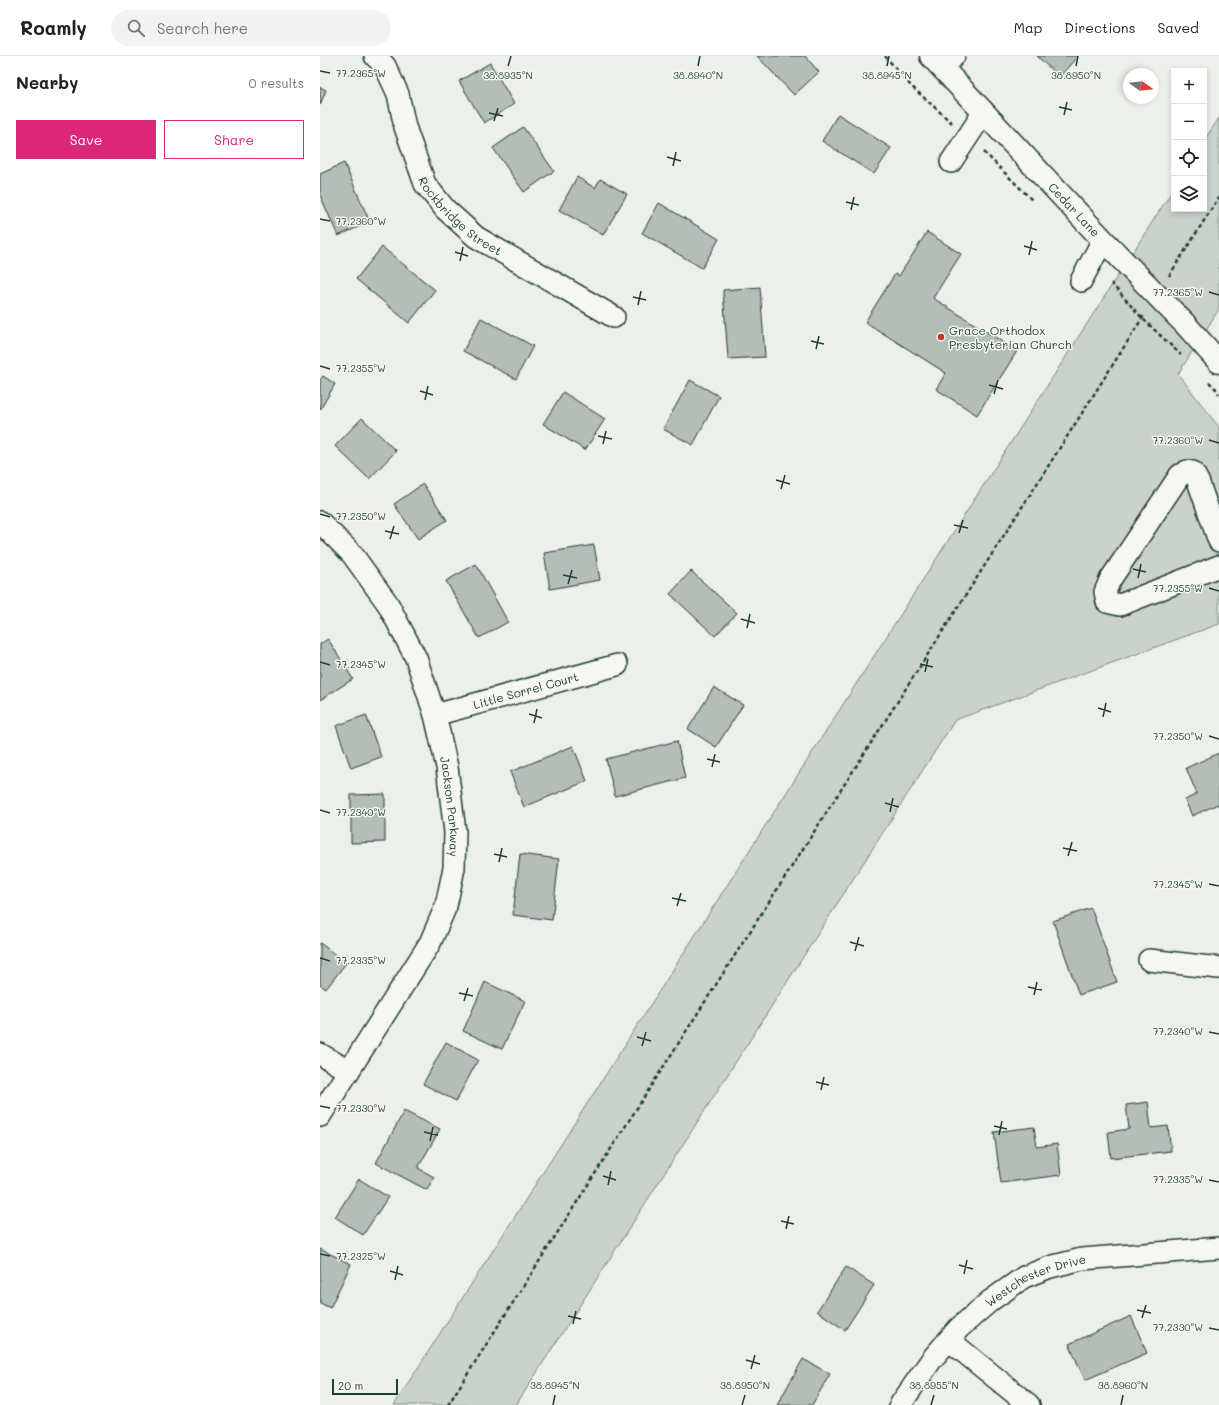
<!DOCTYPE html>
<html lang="en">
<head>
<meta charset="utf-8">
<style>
	:root { --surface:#fff; --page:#f2f2f2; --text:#222; --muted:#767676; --line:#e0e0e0; --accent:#db2777 }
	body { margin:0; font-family:Mali,sans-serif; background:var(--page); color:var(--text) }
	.controls { position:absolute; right:12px; top:12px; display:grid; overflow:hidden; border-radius:0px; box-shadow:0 2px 6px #0003 }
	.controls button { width:36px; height:36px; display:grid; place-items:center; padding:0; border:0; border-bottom:1px solid var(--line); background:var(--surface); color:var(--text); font:20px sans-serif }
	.compass { position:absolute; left:803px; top:12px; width:36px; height:36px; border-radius:50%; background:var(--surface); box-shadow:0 2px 6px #0003; rotate:104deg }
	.scale { position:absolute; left:12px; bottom:10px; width:66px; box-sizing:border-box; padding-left:4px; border:2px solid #1f3d34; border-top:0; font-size:11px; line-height:14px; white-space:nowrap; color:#1f3d34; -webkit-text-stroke:3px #f6f6f2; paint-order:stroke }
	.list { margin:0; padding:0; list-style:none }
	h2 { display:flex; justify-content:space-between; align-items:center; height:52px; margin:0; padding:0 16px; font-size:17px }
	h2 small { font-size:13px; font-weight:400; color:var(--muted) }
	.actions { display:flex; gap:8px; padding:12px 16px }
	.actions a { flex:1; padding:9px 0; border:1px solid var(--accent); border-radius:0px; text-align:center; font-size:14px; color:var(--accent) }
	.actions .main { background:var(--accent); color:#fff }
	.icon { flex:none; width:22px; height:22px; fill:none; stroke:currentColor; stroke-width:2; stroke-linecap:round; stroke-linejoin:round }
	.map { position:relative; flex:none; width:899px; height:1349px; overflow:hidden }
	header { display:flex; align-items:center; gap:24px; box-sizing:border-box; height:56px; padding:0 20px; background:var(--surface); border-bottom:1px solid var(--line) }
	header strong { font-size:19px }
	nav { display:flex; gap:22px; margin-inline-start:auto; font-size:14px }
	.search { width:280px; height:36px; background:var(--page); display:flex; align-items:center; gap:10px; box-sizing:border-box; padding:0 14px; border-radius:22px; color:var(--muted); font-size:15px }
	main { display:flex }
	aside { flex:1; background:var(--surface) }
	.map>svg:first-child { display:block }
</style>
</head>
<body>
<header>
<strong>Roamly</strong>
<div class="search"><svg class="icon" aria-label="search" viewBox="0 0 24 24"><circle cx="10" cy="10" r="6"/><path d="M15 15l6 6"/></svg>Search here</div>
<nav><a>Map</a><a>Directions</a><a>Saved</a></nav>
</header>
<main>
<aside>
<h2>Nearby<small>0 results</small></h2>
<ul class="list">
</ul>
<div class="actions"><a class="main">Save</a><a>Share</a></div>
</aside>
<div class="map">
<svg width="899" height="1349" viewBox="0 0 899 1349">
	<rect width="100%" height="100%" fill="#edefea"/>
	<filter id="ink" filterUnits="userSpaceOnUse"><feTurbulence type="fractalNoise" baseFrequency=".025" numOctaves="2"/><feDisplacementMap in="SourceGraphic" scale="8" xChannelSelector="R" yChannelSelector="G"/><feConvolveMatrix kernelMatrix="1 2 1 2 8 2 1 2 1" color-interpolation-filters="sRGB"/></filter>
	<g filter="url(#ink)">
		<polygon fill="#cbd2cc" stroke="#758880" points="899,62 899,253 858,318 899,371 899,568 635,664 196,1349 74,1349 854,132 854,153 884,153 884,85"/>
		<g fill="#b4bdb8" stroke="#1f3d34">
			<polygon points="437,0 485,0 499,16 474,39"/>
			<polygon points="717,0 758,0 739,21"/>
			<polygon points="170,7 194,48 164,67 139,25"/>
			<polygon points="0,31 6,34 0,49"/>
			<polygon points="518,58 571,92 554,118 502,85"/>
			<polygon points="203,71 234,115 204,136 173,92"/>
			<polygon points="24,107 50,166 18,180 0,139 0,118"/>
			<polygon points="257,121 275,132 280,123 307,138 283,179 239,154"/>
			<polygon points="339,147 399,183 382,212 322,177"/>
			<polygon points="607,176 641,198 613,242 697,295 657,359 616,333 626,317 545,266 575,218 579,220"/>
			<polygon points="62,191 115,234 89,267 36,223"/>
			<polygon points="440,231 445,301 408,303 403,234"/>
			<polygon points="161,262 213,290 196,323 143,295"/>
			<polygon points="3,320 15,328 0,354 0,324"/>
			<polygon points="370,324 399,340 373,389 343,373"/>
			<polygon points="243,336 285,363 265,394 223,368"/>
			<polygon points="42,362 76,395 49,423 15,390"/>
			<polygon points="103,428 127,464 98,483 74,448"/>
			<polygon points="274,489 280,524 230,533 224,497"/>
			<polygon points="156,508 188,566 159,582 126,525"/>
			<polygon points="371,515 417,557 395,580 350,538"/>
			<polygon points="8,583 33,623 0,644 0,588"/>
			<polygon points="394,631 423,649 396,691 368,673"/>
			<polygon points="46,659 61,701 31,712 16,670"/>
			<polygon points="357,685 365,722 295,740 286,703"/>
			<polygon points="253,690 267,725 204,751 190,716"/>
			<polygon points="899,697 899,750 898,748 872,760 865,744 877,738 866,712"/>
			<polygon points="65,738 65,786 31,787 31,739"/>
			<polygon points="200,798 239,803 232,864 193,859"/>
			<polygon points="771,852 797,926 759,939 733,865"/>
			<polygon points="0,887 26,907 6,933 0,929"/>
			<polygon points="165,926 205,945 182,993 143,975"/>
			<polygon points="126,986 158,1004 136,1045 103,1028"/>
			<polygon points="828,1046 831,1072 848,1070 851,1095 791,1102 788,1076 809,1073 806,1049"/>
			<polygon points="84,1055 120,1073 98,1112 114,1121 107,1134 56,1107"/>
			<polygon points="714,1071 717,1091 737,1088 741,1119 681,1127 674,1076"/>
			<polygon points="39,1123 68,1141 43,1179 15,1161"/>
			<polygon points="0,1193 31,1208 10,1252 0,1247"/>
			<polygon points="526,1211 554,1229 525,1274 497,1255"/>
			<polygon points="811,1260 827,1297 765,1324 749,1288"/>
			<polygon points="483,1303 510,1318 492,1349 457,1349"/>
		</g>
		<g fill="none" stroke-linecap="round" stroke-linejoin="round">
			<defs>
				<g id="minor">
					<path id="s1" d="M55 0 65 10 78 38 85 71 105 128 125 153 156 181 294 261"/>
					<polyline points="623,12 634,0"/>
					<polyline points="631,106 664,56"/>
					<polyline points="761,225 783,184"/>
					<path id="s2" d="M0 466 32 498 68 548 96 602 115 659 127 711 135 776 134 812 126 850 110 887 0 1060"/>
					<polyline points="899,485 878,425 873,416 867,415 860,419 790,524 785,536 787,546 800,549 899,510"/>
					<path id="s3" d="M115 659 297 609"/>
					<polyline points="829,904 899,912"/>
					<polyline points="0,998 29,1015"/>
					<polyline points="629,1284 709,1349"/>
					<path id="s4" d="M580 1349 612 1303 639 1272 670 1245 704 1221 730 1211 762 1203 899 1192"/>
				</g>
				<g id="major">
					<path id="s5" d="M611 0 783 184 865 268 899 306"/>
				</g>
			</defs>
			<use href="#minor" stroke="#1f3d34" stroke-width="24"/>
			<use href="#major" stroke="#1f3d34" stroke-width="25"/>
			<g stroke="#1f3d34" stroke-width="2.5" stroke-dasharray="4 3" stroke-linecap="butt">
				<polyline points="565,0 591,30 632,67"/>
				<polyline points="664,96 713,145"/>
				<polyline points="849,220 899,141"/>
				<polyline points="791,227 822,262 861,299"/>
				<polyline points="889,326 896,333 899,338"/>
				<path d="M128 1349C359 984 594 622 825 258"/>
			</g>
			<use href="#minor" stroke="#f6f6f2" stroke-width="21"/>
			<use href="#major" stroke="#f6f6f2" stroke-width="22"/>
		</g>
	</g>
	<path fill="none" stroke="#1f3d34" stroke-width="1.5" d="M188 10 191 0M378 10 380 0M567 10 569 0M756 10 758 0M0 15 10 17M739 51 752 54M169 57 183 60M744 59 747 46M174 65 178 52M347 101 361 105M353 110 356 96M526 146 539 149M531 154 534 141M0 163 10 165M704 190 717 194M135 196 148 200M709 199 712 185M140 205 143 191M889 236 899 239M313 241 326 244M318 249 321 235M491 285 504 288M496 293 499 280M0 310 10 313M669 329 683 333M100 335 113 339M674 338 678 324M105 344 108 330M278 380 292 383M889 384 899 387M283 388 286 375M456 424 470 428M461 433 465 419M0 458 10 461M634 469 648 472M65 475 79 478M639 477 643 464M70 483 74 470M813 513 826 516M243 519 257 522M818 522 821 508M248 528 252 514M889 532 899 535M421 563 435 567M427 572 430 558M0 606 10 609M600 608 613 611M605 616 608 603M778 652 791 656M209 658 222 662M783 661 786 647M214 667 217 653M889 680 899 683M387 703 400 706M392 711 395 698M565 747 579 751M0 754 10 757M570 756 573 742M743 792 757 795M174 798 187 801M748 800 752 786M179 806 182 792M889 828 899 830M352 842 366 845M357 850 361 837M530 886 544 890M535 895 539 881M0 902 10 905M708 931 722 934M139 937 153 940M714 939 717 926M144 945 148 932M889 976 899 978M317 981 331 985M322 990 326 976M496 1026 509 1029M501 1034 504 1021M0 1050 10 1052M674 1070 687 1073M104 1076 118 1079M679 1079 682 1065M110 1085 113 1071M283 1120 296 1124M889 1124 899 1126M288 1129 291 1115M461 1165 474 1168M466 1173 469 1160M0 1198 10 1200M639 1209 653 1213M70 1215 83 1219M644 1218 647 1204M75 1224 78 1210M817 1254 831 1257M248 1260 261 1263M822 1262 826 1249M253 1268 256 1255M889 1272 899 1274M426 1304 440 1308M431 1313 435 1299M233 1349 235 1339M422 1349 425 1339M611 1349 614 1339M801 1349 803 1339"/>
	<circle fill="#c8321e" stroke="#f6f6f2" stroke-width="1.5" cx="621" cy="281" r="4"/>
	<g text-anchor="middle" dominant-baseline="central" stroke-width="3" stroke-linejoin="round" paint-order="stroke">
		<g font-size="12" fill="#1f3d34" stroke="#f6f6f2">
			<text stroke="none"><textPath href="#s5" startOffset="210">Cedar Lane</textPath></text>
			<text stroke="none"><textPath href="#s1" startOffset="187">Rockbridge Street</textPath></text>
			<text stroke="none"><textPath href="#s3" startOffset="94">Little Sorrel Court</textPath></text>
			<text stroke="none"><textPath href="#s2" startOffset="321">Jackson Parkway</textPath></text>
			<text stroke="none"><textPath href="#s4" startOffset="189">Westchester Drive</textPath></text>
		</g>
		<g font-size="12" fill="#1f3d34" stroke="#f6f6f2" text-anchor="start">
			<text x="629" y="274">Grace Orthodox<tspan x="629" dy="14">Presbyterian Church</tspan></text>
		</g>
	</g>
	<g font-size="10" text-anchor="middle" fill="#1f3d34" stroke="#f6f6f2" stroke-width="3" stroke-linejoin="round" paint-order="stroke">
		<text x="41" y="21">77.2365°W</text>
		<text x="567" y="23">38.8945°N</text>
		<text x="188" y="23">38.8935°N</text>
		<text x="378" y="23">38.8940°N</text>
		<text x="756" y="23">38.8950°N</text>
		<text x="41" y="169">77.2360°W</text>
		<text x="858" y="240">77.2365°W</text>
		<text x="41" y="316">77.2355°W</text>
		<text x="858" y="388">77.2360°W</text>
		<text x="41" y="464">77.2350°W</text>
		<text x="858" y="536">77.2355°W</text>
		<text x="41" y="612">77.2345°W</text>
		<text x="858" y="684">77.2350°W</text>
		<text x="41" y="760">77.2340°W</text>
		<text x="858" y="832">77.2345°W</text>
		<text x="41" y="908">77.2335°W</text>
		<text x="858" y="979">77.2340°W</text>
		<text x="41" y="1056">77.2330°W</text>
		<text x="858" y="1127">77.2335°W</text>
		<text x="41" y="1204">77.2325°W</text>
		<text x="858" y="1275">77.2330°W</text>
		<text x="235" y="1333">38.8945°N</text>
		<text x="425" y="1333">38.8950°N</text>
		<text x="614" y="1333">38.8955°N</text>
		<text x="803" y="1333">38.8960°N</text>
	</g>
</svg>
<div class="controls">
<button>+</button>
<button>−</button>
<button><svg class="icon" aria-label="locate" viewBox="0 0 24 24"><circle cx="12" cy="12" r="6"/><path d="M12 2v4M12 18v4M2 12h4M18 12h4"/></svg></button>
<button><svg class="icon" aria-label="layers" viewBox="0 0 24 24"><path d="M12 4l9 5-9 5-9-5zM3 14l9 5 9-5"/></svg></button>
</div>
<svg class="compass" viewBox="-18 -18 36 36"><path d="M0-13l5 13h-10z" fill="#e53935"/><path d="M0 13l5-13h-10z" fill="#767676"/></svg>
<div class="scale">20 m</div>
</div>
</main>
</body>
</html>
